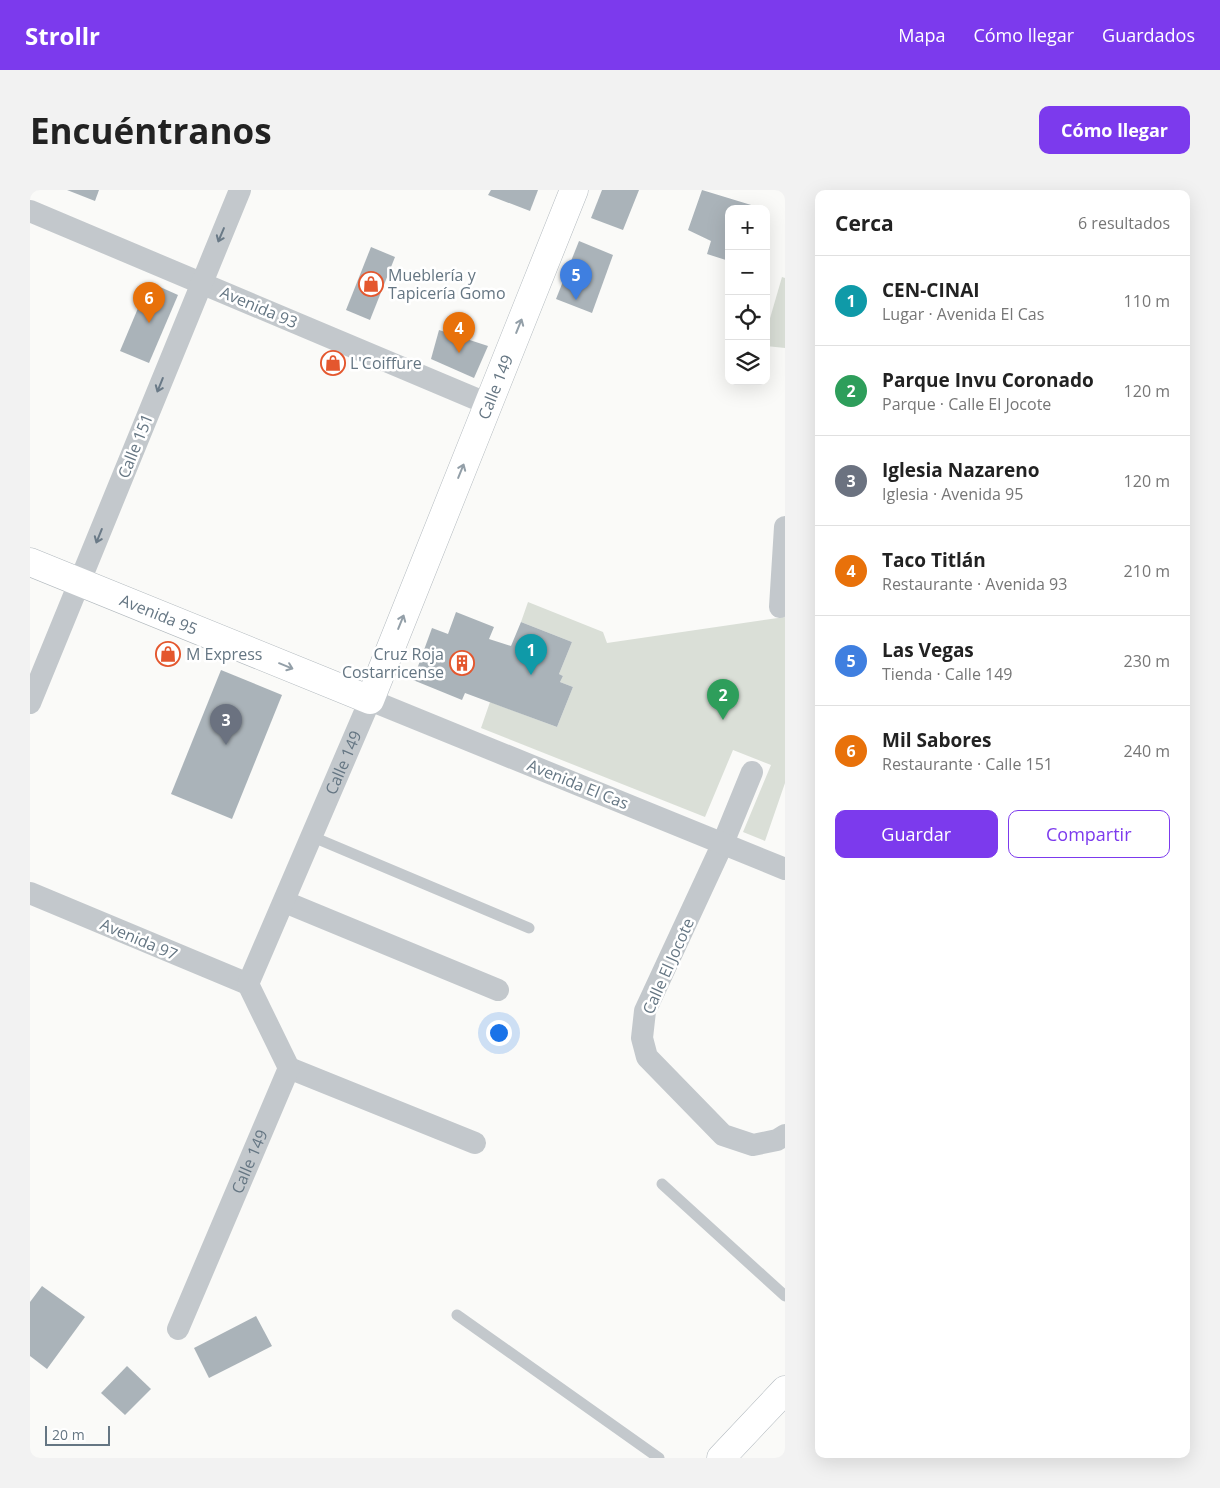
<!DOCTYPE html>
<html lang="es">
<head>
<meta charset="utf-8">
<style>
	:root { --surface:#fff; --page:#f2f2f2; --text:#222; --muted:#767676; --line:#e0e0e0; --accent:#7c3aed }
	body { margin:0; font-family:"Open Sans",sans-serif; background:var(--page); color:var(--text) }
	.controls { position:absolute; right:15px; top:15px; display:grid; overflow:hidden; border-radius:10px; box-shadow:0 5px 20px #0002 }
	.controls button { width:45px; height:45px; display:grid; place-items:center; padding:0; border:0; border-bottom:1px solid var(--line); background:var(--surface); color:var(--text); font:25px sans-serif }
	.scale { position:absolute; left:15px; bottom:12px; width:65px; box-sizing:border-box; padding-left:5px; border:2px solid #657683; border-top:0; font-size:14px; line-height:18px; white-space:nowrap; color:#657683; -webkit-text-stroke:4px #fff; paint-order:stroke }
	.you { position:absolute; left:468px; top:842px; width:18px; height:18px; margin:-12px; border:4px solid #fff; border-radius:50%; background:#1a73e8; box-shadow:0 0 0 8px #1a73e833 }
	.badge { display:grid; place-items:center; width:32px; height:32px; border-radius:50%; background:var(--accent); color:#fff; font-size:16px; font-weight:700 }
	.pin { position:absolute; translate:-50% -41px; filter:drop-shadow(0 1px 2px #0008) }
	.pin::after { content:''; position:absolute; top:26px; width:18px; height:15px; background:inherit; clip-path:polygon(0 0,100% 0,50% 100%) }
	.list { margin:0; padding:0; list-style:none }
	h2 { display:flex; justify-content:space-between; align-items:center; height:65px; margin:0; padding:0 20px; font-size:21px }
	h2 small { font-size:16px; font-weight:400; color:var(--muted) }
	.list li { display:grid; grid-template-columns:32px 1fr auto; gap:15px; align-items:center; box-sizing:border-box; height:90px; padding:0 20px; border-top:1px solid var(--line) }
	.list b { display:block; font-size:19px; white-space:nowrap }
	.list p { margin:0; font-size:16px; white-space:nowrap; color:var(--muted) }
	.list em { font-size:16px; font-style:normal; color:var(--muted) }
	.actions { display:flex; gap:10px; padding:15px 20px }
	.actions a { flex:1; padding:11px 0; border:1px solid var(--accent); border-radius:10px; text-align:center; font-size:18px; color:var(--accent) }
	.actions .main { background:var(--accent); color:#fff }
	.icon { flex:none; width:28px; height:28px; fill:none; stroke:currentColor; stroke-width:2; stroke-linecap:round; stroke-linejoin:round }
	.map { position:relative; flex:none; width:755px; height:1268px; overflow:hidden; border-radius:10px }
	header { display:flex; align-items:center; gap:30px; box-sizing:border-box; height:70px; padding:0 25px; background:var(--accent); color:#fff }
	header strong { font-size:24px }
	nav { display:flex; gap:28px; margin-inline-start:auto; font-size:18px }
	.intro { display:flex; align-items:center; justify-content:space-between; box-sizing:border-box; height:120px; padding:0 30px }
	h1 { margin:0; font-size:35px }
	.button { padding:12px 22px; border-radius:10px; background:var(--accent); color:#fff; font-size:18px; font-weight:700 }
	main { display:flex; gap:30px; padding:0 30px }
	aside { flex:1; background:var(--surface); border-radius:10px; box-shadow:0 5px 20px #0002 }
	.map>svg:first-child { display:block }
</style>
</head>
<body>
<header>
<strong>Strollr</strong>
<nav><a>Mapa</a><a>Cómo llegar</a><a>Guardados</a></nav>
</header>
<div class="intro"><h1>Encuéntranos</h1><a class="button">Cómo llegar</a></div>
<main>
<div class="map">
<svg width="755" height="1268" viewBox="0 0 755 1268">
	<rect width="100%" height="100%" fill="#fafaf8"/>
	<g fill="#dadfd7">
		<polygon points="752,87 755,88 755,158 736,156 736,142"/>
		<polygon points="498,412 573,442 577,453 755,427 755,593 735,651 713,642 741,575 703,560 675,627 451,538 460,512 527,537 543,497 530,492 533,486 529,484 542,452 491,432"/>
	</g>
	<g fill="#aab3b9">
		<polygon points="37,0 69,0 65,11"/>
		<polygon points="461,0 508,0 500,21 458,5"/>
		<polygon points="572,0 609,0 593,40 561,28"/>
		<polygon points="672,0 731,18 699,19 699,71 677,64 681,51 658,40"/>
		<polygon points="549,51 583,65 562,123 526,109"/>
		<polygon points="341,57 365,67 340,130 316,120"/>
		<polygon points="119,92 148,105 119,173 90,161"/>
		<polygon points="409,140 458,156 444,188 401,169"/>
		<polygon points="426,422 464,437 459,449 481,456 491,432 542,452 529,484 533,486 530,492 543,497 527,537 435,503 432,510 383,490 402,438 418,444"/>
		<polygon points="191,480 252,505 202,629 141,604"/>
		<polygon points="12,1096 55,1127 17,1179 0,1166 0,1112"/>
		<polygon points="226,1126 242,1156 179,1188 164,1158"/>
		<polygon points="97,1176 121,1199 95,1225 71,1203"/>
	</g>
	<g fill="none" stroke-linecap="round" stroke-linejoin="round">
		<defs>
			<g id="secondary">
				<path id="s2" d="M0 372 340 510 544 0"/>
				<polyline points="691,1268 755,1200"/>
			</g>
		</defs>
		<use href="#secondary" stroke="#b3babf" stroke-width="29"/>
		<g stroke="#c3c8cc" stroke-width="11">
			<polyline points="283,647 499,738"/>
			<polyline points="632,994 755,1106"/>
			<polyline points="427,1125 629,1268"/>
		</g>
		<g stroke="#c3c8cc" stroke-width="22">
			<polyline points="0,21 458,214"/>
			<polyline points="750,417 755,337"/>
			<polyline points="0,513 210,0"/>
			<polyline points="722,582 693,653 615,821 612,848 617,867 693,945 723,955 747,950 755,945"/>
			<polyline points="0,703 218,794"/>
			<polyline points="255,712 468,800"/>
			<polyline points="259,878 445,953"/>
			<path id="s1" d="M148 1139 259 878 218 794 340 510 755 679"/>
		</g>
		<use href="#secondary" stroke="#fff" stroke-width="28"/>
	</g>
	<defs><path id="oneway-shaft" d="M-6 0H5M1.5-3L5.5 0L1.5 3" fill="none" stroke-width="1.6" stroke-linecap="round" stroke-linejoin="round" transform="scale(1.25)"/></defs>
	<g stroke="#6a7a87">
		<use href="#oneway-shaft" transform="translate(191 45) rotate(113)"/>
		<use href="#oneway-shaft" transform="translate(130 195) rotate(112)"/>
		<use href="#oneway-shaft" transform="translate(69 346) rotate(112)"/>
	</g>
	<g stroke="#939fa8">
		<use href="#oneway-shaft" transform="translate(489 136) rotate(-68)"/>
		<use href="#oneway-shaft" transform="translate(431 281) rotate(-68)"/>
		<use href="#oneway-shaft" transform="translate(371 432) rotate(-68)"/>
		<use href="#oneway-shaft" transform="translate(256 476) rotate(22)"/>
	</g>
	<defs>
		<symbol id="shop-ring" viewBox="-11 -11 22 22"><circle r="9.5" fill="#fff" stroke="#e4572e" stroke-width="1.5"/><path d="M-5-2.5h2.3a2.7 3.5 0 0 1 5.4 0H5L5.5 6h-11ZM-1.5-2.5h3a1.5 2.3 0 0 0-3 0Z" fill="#e4572e"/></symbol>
		<symbol id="building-ring" viewBox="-11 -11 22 22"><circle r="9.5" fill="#fff" stroke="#e4572e" stroke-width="1.5"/><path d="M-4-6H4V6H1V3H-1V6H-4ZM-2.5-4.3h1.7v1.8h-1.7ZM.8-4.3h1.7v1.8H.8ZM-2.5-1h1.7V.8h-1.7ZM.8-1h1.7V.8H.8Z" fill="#e4572e"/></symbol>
	</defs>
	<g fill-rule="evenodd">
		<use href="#shop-ring" x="327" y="80" width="28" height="28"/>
		<use href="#shop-ring" x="289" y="159" width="28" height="28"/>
		<use href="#shop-ring" x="124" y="450" width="28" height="28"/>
		<use href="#building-ring" x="418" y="459" width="28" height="28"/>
	</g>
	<g text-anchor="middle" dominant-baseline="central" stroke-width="5" stroke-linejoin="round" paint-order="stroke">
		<g font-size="16" fill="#657683" stroke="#fff" text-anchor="start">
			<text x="358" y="85">Mueblería y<tspan x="358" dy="18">Tapicería Gomo</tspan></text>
			<text x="320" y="173">L'Coiffure</text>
			<text x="156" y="464">M Express</text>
			<text x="414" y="464" text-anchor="end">Cruz Roja<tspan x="414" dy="18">Costarricense</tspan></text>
		</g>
		<g font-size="16" fill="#657683" stroke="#fff">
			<text transform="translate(229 117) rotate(23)">Avenida 93</text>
			<text stroke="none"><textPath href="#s2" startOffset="704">Calle 149</textPath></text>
			<text transform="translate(105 256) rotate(-68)">Calle 151</text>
			<text stroke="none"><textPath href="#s2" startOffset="139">Avenida 95</textPath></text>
			<text stroke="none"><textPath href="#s1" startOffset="618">Calle 149</textPath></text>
			<text transform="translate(548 594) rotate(22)">Avenida El Cas</text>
			<text transform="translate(109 749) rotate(23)">Avenida 97</text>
			<text transform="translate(638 776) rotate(-66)">Calle El Jocote</text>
			<text stroke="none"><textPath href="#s1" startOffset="182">Calle 149</textPath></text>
		</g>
	</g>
</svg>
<div class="controls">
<button>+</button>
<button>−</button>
<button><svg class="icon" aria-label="locate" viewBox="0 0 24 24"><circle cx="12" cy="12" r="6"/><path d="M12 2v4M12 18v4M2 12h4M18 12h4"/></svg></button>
<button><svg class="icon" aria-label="layers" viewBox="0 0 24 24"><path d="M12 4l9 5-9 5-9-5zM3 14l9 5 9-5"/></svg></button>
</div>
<div class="scale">20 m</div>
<div class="you"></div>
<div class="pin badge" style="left:501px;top:485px;background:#0f9aa8">1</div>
<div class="pin badge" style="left:693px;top:530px;background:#2e9e5b">2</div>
<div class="pin badge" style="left:196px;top:555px;background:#6b7280">3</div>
<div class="pin badge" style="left:429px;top:163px;background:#e8710a">4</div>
<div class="pin badge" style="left:546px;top:110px;background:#3f7fe0">5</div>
<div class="pin badge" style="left:119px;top:133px;background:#e8710a">6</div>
</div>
<aside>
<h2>Cerca<small>6 resultados</small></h2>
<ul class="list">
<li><span class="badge" style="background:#0f9aa8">1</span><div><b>CEN-CINAI</b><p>Lugar · Avenida El Cas</p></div><em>110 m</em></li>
<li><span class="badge" style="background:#2e9e5b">2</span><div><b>Parque Invu Coronado</b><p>Parque · Calle El Jocote</p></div><em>120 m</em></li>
<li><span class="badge" style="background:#6b7280">3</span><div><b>Iglesia Nazareno</b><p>Iglesia · Avenida 95</p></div><em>120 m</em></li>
<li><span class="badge" style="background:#e8710a">4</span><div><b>Taco Titlán</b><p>Restaurante · Avenida 93</p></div><em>210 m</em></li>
<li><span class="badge" style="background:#3f7fe0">5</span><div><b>Las Vegas</b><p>Tienda · Calle 149</p></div><em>230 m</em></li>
<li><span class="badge" style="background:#e8710a">6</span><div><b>Mil Sabores</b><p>Restaurante · Calle 151</p></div><em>240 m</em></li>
</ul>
<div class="actions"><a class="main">Guardar</a><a>Compartir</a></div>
</aside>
</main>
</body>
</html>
